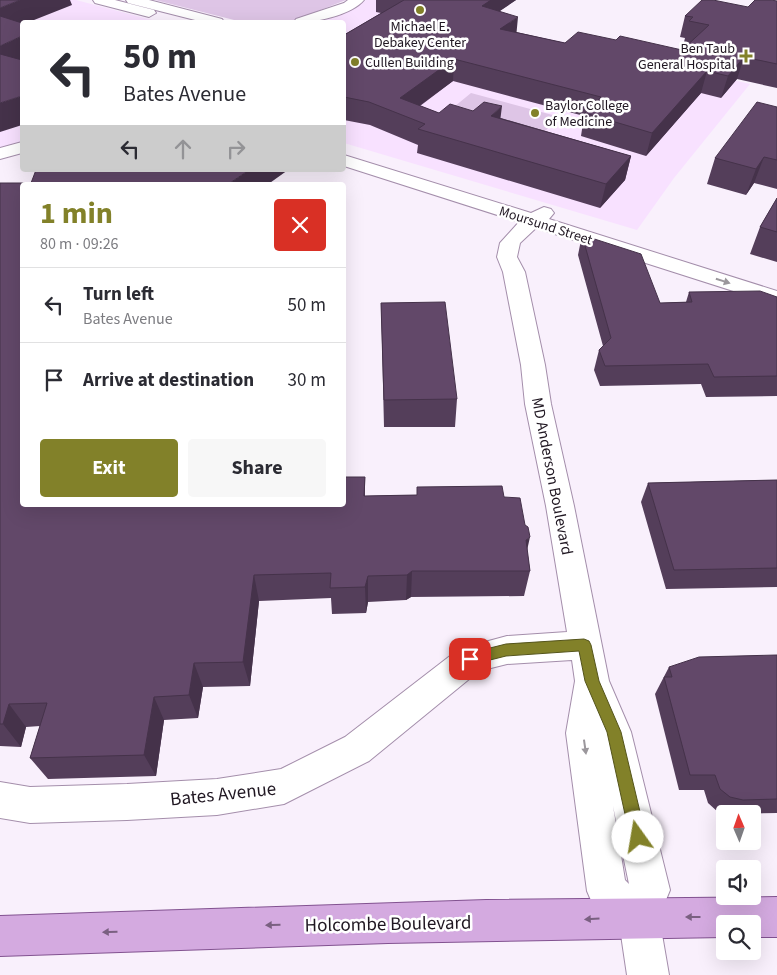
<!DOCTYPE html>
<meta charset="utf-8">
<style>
:root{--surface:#fff;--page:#f7f7f7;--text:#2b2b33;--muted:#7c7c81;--line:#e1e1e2;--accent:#828129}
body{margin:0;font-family:"Source Sans 3",sans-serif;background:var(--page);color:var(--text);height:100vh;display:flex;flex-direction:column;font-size:19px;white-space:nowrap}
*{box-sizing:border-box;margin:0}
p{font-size:16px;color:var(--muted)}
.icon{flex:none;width:28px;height:28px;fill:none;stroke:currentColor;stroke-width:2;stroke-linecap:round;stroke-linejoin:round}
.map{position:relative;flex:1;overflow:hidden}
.side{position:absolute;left:20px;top:182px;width:326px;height:325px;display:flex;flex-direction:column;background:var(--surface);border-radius:5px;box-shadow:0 5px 20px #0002}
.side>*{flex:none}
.hud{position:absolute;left:20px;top:20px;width:326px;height:152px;border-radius:5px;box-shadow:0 5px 20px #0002;background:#fff;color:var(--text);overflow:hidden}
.needle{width:32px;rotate:358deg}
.tools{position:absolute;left:716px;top:805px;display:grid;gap:10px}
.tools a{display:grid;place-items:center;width:45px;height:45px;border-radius:5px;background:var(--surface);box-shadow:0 5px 20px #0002;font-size:25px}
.pin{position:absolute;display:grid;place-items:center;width:42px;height:42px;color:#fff;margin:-21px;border-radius:10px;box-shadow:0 2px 8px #0006}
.me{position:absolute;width:55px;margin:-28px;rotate:347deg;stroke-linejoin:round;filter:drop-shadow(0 0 4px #0008)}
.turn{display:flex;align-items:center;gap:18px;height:105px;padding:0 20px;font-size:22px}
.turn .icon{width:65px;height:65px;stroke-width:2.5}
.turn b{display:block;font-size:35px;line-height:42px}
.lanes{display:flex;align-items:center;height:48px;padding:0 20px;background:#0003;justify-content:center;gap:25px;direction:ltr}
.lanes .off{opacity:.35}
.round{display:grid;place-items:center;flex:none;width:52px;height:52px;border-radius:5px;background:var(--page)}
.summary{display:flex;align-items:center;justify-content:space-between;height:85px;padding:0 20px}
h1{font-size:30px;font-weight:700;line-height:38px;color:var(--accent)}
.primary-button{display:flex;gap:10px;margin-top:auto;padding:10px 20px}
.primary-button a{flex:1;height:58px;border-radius:5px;background:var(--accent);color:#fff;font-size:20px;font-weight:700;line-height:58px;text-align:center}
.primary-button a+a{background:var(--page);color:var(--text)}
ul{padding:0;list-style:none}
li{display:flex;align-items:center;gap:15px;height:75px;padding:0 20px;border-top:1px solid var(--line)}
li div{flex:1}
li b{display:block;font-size:19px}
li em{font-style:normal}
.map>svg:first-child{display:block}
.built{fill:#f8e1ff}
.green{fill:#dec5e6}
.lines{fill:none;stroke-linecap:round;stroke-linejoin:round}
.minor-casing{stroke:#a48eab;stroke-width:2}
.major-casing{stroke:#825290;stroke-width:2}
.minor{fill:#fff;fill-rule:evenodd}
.major{fill:#d4aae0;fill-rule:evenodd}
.wall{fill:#543e5a}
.shaded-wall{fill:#45324a}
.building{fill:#624869;stroke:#45324a}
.oneway{fill:#9b979c}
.oneway2{fill:#7a6081}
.route{fill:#828129;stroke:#54541b}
.poi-dot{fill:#828129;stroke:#fff;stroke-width:2}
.labels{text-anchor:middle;stroke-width:5;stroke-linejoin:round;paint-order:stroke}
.far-poi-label{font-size:14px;fill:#201722;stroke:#fff;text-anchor:start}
.far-street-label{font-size:14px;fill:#201722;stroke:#fff}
.street-label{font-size:16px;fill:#201722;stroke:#fff}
.near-street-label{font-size:19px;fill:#201722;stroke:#fff}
</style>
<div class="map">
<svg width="777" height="975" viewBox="0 0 777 975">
<rect width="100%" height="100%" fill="#f9f0fc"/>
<path class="built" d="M0,0H76L160,22H22V143L0,149Z
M366,0H502L478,17L509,31L639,57L750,84L674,178L637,230L344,143V22H312L356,7Z"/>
<path class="green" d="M155,0H346L290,22H242Z
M471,93L560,117L541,135L449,111Z"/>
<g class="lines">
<defs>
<path id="minor" d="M93,0H115L154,10L156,13L149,17L95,3Z
M126,0H149L222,19L224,22H203L128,3Z
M348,0H364C352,15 312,24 294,22L296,19L344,3Z
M22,142V153L0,159V148Z
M344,155L531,213L544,207L551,209L554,213L549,219L777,291V305L536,228L520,243L517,257L525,272L545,365L551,404L574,506L609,681L631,732L670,890L659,917L669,975H627L620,928L593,905L587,891L566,733L575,681L572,660L507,664L479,671L369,761L284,804L217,815L127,820L30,823L0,818V782L30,787L127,784L217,779L281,769L345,737L459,649L507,636L567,632L546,506L525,404L521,365L503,272L497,257L500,243L519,222L344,166ZM613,806L629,884L625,880Z"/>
<path id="major" d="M777,897V937H752V924H725V937L388,943L0,956V916L486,900Z"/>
</defs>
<use href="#minor" class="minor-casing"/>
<use href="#major" class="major-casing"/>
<use href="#minor" class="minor"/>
<use href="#major" class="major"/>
</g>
<path class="wall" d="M376,0H516L500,11L516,32L565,43L616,40L682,50L690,43L684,42L685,38L680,37L685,16L748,7L777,1V88L737,79L721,98L701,93L646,156L581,136L584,116L453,81L420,106L439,113L501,118L631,156L625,180L600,208L417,153L418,145L370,125L344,120V35L381,13L376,12Z
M777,107V189L754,183L746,195L707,184L715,158Z
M288,170L22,185V505H344L365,477V496L417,495V487L504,497L527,549L530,571L524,596L411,597L406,600L368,602L366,613L332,614L331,598L259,601L250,686L203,687L198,718L164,720L156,776L48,779L30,758L40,726L26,727L21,747L0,746V183H31Z
M777,198V262L750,254L760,227Z
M582,235L660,303L686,302L689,292L777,297V396L706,397L701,384L600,386L594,370L599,350L603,346L578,255Z
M381,303L457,399L455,427H384Z
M777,480V587L666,589L641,502L648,483Z
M777,655V813L728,814L718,812L708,803L704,790H679L655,694L669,667Z"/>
<path class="shaded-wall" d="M20,0H70L72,5L29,22H22V25L0,35V8Z
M490,0H516L492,16L482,6Z
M518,17L516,38L500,29Z
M22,36V64L0,75V46Z
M744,57L737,79L721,98L728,76Z
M454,59L453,81L405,116L400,98Z
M707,71L701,93L646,156L652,133Z
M22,96V125L0,132V103Z
M502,106L499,130L491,116Z
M631,156L625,180L600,208L606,184Z
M764,157L754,183L746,195L756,169Z
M249,170H288L267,185H227Z
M345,303L346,331L344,404V329Z
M530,537L524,564L526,540Z
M412,571L411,597L406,600L407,575Z
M254,575L259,601L250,686L243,662Z
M368,576V602L366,613L365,587Z
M194,663L203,687L198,718L189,695Z
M154,697L164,720L156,776L144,755Z
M9,704L26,727L21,747L3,724Z"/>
<path class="building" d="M0,0H20L0,8Z
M404,0H491L482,6L518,17L500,29L565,43L578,32L616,40L620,36L682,50L709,25L689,21L693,17L685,16L702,0H713L748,7L755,0H771L777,1V64L744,57L728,76L707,71L652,133L585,113L601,97L454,59L400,98L439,113L450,104L473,111L484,102L502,106L491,116L631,156L606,184L418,129L425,124L369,102L344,97V35Z
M0,16L22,23V36L0,46Z
M0,54L22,60V96L0,103Z
M757,102L777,107V160L764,157L756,169L715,158Z
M36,170H249L227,185H22V505H344V477H365L364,496L417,495V487L502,486L504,497L520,498L525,525L528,527L530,537L526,540L530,571H412L407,575L368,576L365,587L330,588L331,573L254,575L243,662L194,663L189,695L154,697L144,755L30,758L47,703L9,704L3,724H0V183H31Z
M777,198V232L760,227Z
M582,235L641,254L660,303L692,302L689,292L760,291L777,297V376L714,377L708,364L605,366L599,350L611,338Z
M445,302L457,399L384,400L381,303Z
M344,303H345L344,329Z
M777,480V568L674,570L648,483Z
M777,655V799L743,800L730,797L720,789L715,775H690L664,677H672L669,667L699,657Z"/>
<defs><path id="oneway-solid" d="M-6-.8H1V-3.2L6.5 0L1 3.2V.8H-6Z" transform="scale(1.25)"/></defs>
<g class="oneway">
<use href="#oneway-solid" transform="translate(723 281) rotate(18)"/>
<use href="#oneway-solid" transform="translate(585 747) rotate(82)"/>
</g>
<g class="oneway2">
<use href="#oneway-solid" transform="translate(693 917) rotate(-180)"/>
<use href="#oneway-solid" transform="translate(592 919) rotate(177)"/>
<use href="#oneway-solid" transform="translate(273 925) rotate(178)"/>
<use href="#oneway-solid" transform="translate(110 932) rotate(178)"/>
</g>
<path class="route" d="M584,639L589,641L591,645L599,681L621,732L646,837L644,843L638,845L633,843L630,837L607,732L585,681L579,651L506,656L470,665L465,664L464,659L465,655L470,653L506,644Z"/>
<g class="poi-dot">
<circle cx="420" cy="10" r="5"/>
<path d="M743.5 48.5h5v5h5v5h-5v5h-5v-5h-5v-5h5z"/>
<circle cx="355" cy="62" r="5"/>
<circle cx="535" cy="113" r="5"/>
</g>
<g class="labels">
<g class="far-poi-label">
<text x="420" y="31" text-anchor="middle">Michael E.<tspan x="420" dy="16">Debakey Center</tspan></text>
<text x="735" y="53" text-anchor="end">Ben Taub<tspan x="735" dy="16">General Hospital</tspan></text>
<text x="365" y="67">Cullen Building</text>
<text x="545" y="110">Baylor College<tspan x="545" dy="16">of Medicine</tspan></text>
</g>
<g class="far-street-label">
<text transform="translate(546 225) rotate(18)" y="5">Moursund Street</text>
</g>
<g class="street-label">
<text transform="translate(553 476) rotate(79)" y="6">MD Anderson Boulevard</text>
</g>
<g class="near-street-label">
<text transform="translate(223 793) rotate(-6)" y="7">Bates Avenue</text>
<text transform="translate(388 923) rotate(-1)" y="7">Holcombe Boulevard</text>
</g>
</g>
</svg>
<div class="tools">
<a><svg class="needle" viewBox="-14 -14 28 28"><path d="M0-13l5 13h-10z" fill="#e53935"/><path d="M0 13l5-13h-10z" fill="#7c7c81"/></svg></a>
<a><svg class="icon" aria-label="sound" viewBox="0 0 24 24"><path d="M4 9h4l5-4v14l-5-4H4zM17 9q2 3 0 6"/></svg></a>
<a><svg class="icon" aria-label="search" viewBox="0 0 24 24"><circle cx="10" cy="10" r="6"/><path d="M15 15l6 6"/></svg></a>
</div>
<div class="pin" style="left:470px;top:659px;background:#d93025"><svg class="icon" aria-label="arrive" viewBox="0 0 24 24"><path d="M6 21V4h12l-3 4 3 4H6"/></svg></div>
<svg class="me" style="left:638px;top:837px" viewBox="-20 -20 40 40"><circle r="19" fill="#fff"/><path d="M0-13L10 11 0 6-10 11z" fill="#828129"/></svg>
<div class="hud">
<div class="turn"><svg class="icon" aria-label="left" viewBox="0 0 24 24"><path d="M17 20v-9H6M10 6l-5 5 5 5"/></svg><div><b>50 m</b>Bates Avenue</div></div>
<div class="lanes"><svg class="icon" aria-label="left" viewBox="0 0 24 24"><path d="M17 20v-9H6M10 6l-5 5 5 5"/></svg><svg class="icon off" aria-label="ahead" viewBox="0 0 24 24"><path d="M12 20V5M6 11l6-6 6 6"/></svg><svg class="icon off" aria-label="right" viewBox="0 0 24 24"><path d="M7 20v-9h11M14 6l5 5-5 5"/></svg></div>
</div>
<section class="side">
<div class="summary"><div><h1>1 min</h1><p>80 m · 09:26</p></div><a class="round" style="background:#d93025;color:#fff"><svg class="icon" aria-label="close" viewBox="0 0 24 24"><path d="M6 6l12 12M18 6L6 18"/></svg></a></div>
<ul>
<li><svg class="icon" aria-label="left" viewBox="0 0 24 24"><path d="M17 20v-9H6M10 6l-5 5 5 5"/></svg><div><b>Turn left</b><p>Bates Avenue</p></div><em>50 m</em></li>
<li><svg class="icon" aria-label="arrive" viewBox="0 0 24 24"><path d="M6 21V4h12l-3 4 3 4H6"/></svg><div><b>Arrive at destination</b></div><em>30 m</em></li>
</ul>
<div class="primary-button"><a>Exit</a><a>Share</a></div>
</section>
</div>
